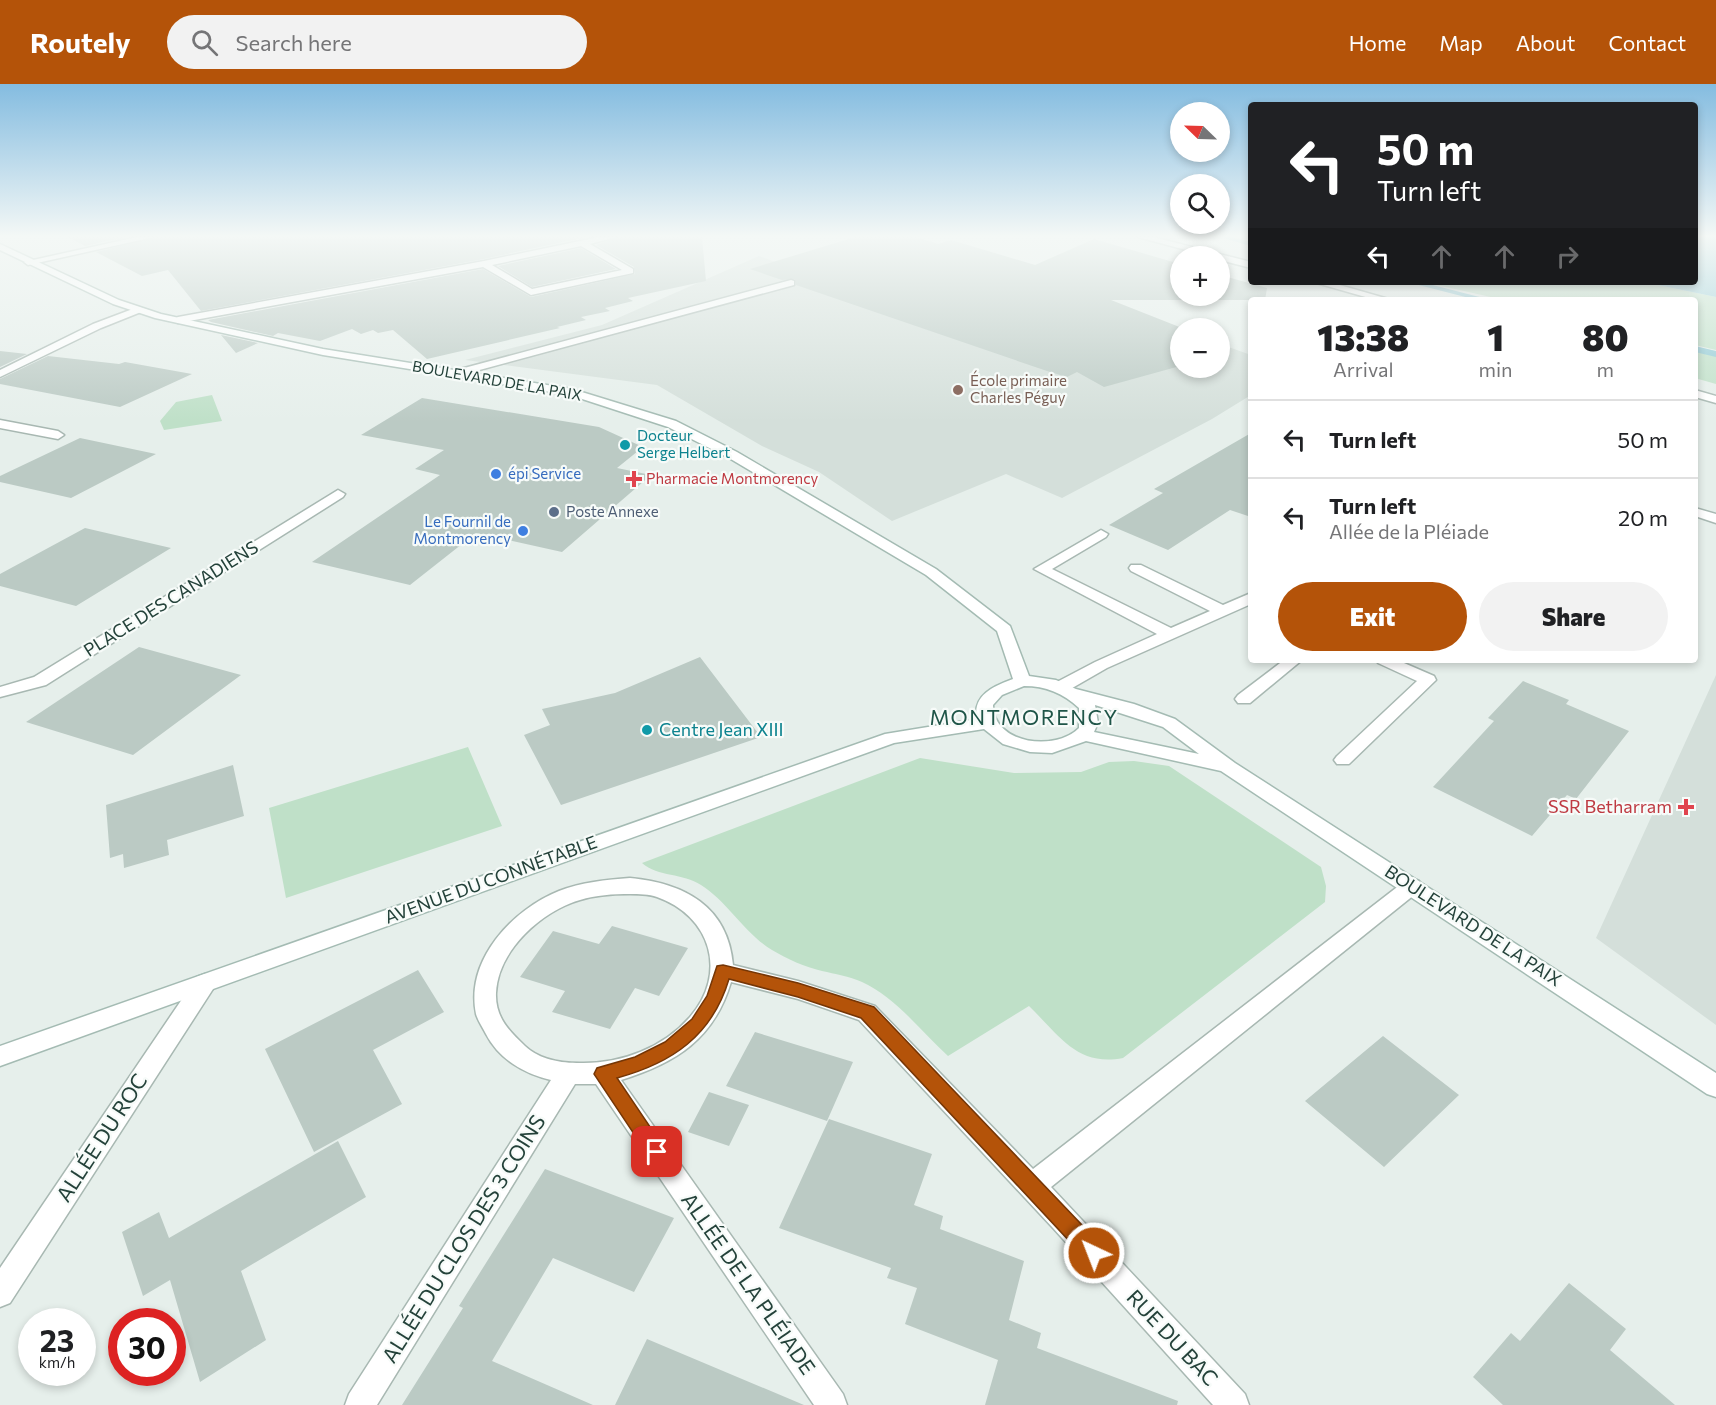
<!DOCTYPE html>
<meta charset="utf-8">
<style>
:root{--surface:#fff;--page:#f2f2f2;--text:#202124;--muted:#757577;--line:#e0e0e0;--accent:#b45309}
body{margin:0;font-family:Commissioner,sans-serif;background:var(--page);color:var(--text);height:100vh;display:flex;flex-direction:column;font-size:22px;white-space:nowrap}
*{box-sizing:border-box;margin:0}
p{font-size:20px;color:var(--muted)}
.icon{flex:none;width:33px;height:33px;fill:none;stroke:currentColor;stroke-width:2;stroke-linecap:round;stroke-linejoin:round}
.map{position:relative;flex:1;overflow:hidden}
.side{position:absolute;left:1248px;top:213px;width:450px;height:366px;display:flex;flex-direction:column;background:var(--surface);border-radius:6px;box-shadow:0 3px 9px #0003}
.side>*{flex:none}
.hud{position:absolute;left:1248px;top:18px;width:450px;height:183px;border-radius:6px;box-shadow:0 3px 9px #0003;background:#202124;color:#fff;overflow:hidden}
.needle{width:39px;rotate:293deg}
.buttons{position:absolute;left:1170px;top:18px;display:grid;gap:12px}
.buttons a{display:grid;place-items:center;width:60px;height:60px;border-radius:50%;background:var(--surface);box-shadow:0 3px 9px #0003;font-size:30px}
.speed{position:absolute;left:18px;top:1224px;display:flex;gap:12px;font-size:30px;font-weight:700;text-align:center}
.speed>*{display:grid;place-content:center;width:78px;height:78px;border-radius:50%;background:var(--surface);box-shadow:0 3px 9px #0003;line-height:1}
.speed small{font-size:15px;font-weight:400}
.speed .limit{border:9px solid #d22;background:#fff;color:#111}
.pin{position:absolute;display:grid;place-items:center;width:51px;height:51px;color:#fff;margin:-26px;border-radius:12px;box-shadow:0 3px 9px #0006}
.me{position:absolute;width:66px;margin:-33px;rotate:317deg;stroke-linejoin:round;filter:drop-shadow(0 0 4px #0008)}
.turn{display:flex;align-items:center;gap:21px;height:126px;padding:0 30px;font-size:27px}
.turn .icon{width:78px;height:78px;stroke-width:2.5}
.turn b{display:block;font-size:42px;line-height:51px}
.lanes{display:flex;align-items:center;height:57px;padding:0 30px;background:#0003;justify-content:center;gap:30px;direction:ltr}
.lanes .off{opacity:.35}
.eta{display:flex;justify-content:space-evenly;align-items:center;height:102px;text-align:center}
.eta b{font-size:36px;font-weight:800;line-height:42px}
.button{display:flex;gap:12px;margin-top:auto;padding:12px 30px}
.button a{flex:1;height:69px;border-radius:36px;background:var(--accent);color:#fff;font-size:24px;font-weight:800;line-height:69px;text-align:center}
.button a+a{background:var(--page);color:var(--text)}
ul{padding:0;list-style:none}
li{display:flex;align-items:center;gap:18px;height:78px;padding:0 30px;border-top:2px solid var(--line)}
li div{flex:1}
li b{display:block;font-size:22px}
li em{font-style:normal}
header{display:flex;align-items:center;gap:36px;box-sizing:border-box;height:84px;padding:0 30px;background:var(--accent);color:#fff}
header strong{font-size:28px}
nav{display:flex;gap:33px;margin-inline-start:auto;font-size:21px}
.search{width:420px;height:54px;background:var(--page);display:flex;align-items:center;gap:15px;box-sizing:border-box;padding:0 21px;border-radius:33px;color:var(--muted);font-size:22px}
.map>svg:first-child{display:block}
.built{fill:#d4dfda}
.green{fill:#bfe0c8}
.water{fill:#8ec9d4}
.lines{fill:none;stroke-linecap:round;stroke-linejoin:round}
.stream{fill:#8ec9d4;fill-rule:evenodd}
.building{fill:#bbcac4}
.lane-casing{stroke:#a8b8b2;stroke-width:3}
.street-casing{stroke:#a8b8b2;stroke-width:3}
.secondary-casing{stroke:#a4bbb3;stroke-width:3}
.lane{fill:#fff;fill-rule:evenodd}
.street{fill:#fff;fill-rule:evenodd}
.secondary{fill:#fff;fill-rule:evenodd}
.route{fill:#b45309;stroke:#753606;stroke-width:1.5}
.education-dot{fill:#8d6e63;stroke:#f7fbf9;stroke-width:2}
.culture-dot{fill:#0f9aa8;stroke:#f7fbf9;stroke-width:2}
.shop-dot{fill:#3f7fe0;stroke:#f7fbf9;stroke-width:2}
.health-dot{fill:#e0444e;stroke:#f7fbf9;stroke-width:2}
.service-dot{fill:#5c6f8a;stroke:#f7fbf9;stroke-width:2}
.labels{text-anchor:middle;stroke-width:4.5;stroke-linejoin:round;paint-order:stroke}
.far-street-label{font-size:15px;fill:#24423a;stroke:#f7fbf9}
.far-education-label{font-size:15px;fill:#785e54;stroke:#f7fbf9;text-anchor:start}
.far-culture-label{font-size:15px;fill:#0d838f;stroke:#f7fbf9;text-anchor:start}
.far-shop-label{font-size:15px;fill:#366cbe;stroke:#f7fbf9;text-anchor:start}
.far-health-label{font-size:15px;fill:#be3a42;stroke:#f7fbf9;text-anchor:start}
.far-service-label{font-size:15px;fill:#4e5e75;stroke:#f7fbf9;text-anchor:start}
.street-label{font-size:18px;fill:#24423a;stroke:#f7fbf9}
.culture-label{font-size:18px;fill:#0d838f;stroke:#f7fbf9;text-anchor:start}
.health-label{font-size:18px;fill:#be3a42;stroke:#f7fbf9;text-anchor:end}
.quarter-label{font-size:21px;letter-spacing:1.5px;fill:#1f5548;stroke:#f7fbf9}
.near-street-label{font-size:21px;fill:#24423a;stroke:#f7fbf9}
</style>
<header>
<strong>Routely</strong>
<div class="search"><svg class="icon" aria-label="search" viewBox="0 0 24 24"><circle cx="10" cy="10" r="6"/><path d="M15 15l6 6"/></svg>Search here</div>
<nav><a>Home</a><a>Map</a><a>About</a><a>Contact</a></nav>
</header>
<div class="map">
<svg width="1716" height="1321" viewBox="0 0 1716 1321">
<rect width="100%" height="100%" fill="#e6efeb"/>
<path class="built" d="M759,172L824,196L1180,247V284H1220V260L1251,271V311L1212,335L1062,414L1006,390L892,437L819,388L762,362L657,301L465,276L602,241Z
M1716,591V941L1596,854Z"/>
<path class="green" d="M1424,198H1643L1716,213V266L1695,261V216H1504Z
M1695,265L1716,270V300L1695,294Z
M212,311L222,337L164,346L160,337L176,318Z
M468,663L502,742L286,814L269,724Z
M920,674L1014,689L1081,688L1109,678L1134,677L1169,682L1321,783L1326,802L1325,818L1123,974C1077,983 1059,951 1029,922L948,972C921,947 895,913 862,898C849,892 835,890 822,887C805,883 787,875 772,866C744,849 728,818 701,801C683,789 658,793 642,779Z"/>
<path class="water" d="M1695,153H1716V213L1643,198H1695Z"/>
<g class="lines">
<path class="stream" d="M1220,153H1232L1251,158V162Z
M1407,198H1421L1491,216H1477Z
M1695,262L1716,267V273L1695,268Z"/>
</g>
<path class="building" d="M68,153H126L85,162Z
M156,153H587L484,175L201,227L168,186L142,192L96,168Z
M618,153H702L706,197L628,214L633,217L605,224L610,227L581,233L586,236L557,243L560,244L427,275L393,246L378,249L373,246L361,250L352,245L320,257L278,249L273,252L211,238L208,236L483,185L531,213L635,190L634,183L596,161Z
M855,153H916L938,160L951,156L1035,181L1094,155L1180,180V212H1220V191L1267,204L1265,216H1111L1182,244L1180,282L1104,303L1077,288L1067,293L1047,287L796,201L795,195L782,196L750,185Z
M581,164L616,185L532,203L498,182Z
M221,251L258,259L236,269Z
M0,267L27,270L0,283Z
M48,272L119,280L125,278L192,290L120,323L0,300V295Z
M422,314L599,343L643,363L617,384L651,391L562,468L476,449L410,501L312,478L440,391L415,385L444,366L361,351Z
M1251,349V433L1230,426L1168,466L1109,441L1163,409L1154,405Z
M80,354L156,370L71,414L0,398V392Z
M85,444L171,464L76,522L0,502V490Z
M139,563L241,591L133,671L26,638Z
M700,573L761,653L561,721L524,651L550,641L542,625L615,609Z
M1523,597L1569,616L1566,620L1629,647L1576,715L1567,711L1532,752L1433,703L1494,637L1488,634Z
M233,681L244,732L167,756L169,771L124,784L123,770L110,774L106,721Z
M612,842L688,864L659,912L635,904L610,945L552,928L565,907L520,893L553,847L599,860Z
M418,886L444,928L373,966L402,1020L314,1068L265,965Z
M755,948L853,978L827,1037L726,1002Z
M1383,952L1459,1011L1384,1083L1305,1017Z
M709,1008L749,1021L729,1062L688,1048Z
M829,1035L932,1070L914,1121L943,1132L940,1145L1024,1177L1009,1236L1041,1249L1037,1264L1178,1317L1177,1321H985L998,1276L905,1240L917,1204L887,1194L891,1184L779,1144Z
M338,1057L366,1113L241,1187L266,1256L200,1298L170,1196L143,1212L122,1148L159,1128L169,1154Z
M545,1085L674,1134L634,1208L553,1174L492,1277L593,1321H402L463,1224L459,1222Z
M1569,1199L1626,1245L1610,1266L1675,1321H1503L1473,1293L1511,1249L1520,1257Z
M647,1255L804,1321H615Z"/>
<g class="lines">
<defs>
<path id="lane" d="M791,196L794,197V201L461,291L457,292L452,289L453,287Z
M0,336L58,347L64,351L58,355L0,344Z
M338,406L345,410L343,413L46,601L0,613V603L34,593Z
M1695,424L1716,430V439L1695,432Z
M1101,446L1108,450L1106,453L1052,485L1171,544L1210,527L1131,487L1129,484L1131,481H1141L1223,521L1251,509V520L1107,584L1067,607H1055L1053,603L1055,599L1095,578L1157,550L1034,485Z
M1284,576H1302L1250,619H1238L1235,615L1238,611Z
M1376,576H1397L1434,592L1436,596L1349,680H1337L1334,676L1337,672L1417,597L1378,579Z"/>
<path id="street" d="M137,153H154L28,181L24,178Z
M599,153H616L590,160L633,185V189L531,211L483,183L178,239L173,236L178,233L484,177ZM581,162L622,186L532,205L492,181Z
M1138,153H1153L1251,178V184L1220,176V172H1208Z
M1313,198H1329L1392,216H1376Z
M138,223L141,224V228L101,244L0,293V286L93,240Z
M1695,306L1716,312V319L1695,313Z
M630,794C684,799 728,822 733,881L798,897L875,922L1033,1085L1405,797L1412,794L1419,797L1422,802L1419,807L1051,1103L1245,1310L1249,1321H1213L1053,1144L859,936L798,915L731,898C714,955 676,979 621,996L843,1310L847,1321H814L596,1000H575L377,1321H345L349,1310L551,996C524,990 499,975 486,950C483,944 478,937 476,930C465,876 512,826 559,807C581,798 606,796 630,794ZM630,810C639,810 649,810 657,813C711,832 728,889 690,933C663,964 621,980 580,979C561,979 540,976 525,962C509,947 495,933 496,909C498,866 542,827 580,816C596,811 613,810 630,810Z
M205,890L213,893L216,899L213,905L10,1219L0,1223V1184L197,893Z"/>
<path id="secondary" d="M0,160L119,216L161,230L323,265L572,305L676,337L737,368L936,485L1010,542L1029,592L1056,596L1076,605L1134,620L1175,635L1235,679L1716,989V1013L1707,1010L1221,687L1086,657L1052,669L1030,668L1003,660L984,645L894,659L0,982V962L885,650L977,635C972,611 994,602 1013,595L997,547L926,491L729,374L668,343L570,311L323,271L155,234L113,220L0,166ZM1024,602C1046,602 1063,609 1079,624V644C1055,668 993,660 993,621L1002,611ZM1095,621L1163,643L1199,670L1094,648L1098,639Z"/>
</defs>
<use href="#lane" class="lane-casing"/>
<use href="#street" class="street-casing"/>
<use href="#secondary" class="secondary-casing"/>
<use href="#lane" class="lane"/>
<use href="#street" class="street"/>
<use href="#secondary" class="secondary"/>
</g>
<linearGradient id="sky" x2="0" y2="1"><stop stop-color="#84bce0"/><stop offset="0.45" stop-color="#f4f8f6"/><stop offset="1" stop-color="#f4f8f6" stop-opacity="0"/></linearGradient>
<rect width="1716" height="338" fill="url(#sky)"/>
<path class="route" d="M723,881L798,899L874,923L1102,1162L1105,1169L1102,1176L1094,1179L1087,1176L861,934L798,913L729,895C712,952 672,979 617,994L667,1068L664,1074L657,1077L650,1074L594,990L597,984L635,973L665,958L692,935L707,912L717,882Z"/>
<circle class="education-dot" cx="958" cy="306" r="6"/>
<g class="culture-dot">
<circle cx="625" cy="361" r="6"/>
<circle cx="647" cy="646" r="6"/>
</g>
<g class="shop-dot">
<circle cx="496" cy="390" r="6"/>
<circle cx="523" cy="447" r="6"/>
</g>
<g class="health-dot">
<path d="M631 386h6v6h6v6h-6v6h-6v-6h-6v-6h6z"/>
<path d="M1683 714h6v6h6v6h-6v6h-6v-6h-6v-6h6z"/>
</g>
<circle class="service-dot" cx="554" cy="428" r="6"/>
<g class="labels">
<g class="far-street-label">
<text transform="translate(497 297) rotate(10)" y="5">BOULEVARD DE LA PAIX</text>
</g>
<g class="far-education-label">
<text x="970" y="302">École primaire<tspan x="970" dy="17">Charles Péguy</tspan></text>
</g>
<g class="far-culture-label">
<text x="637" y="357">Docteur<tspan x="637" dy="17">Serge Helbert</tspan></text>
</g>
<g class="far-shop-label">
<text x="508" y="395">épi Service</text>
<text x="511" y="443" text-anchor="end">Le Fournil de<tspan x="511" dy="17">Montmorency</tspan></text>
</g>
<g class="far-health-label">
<text x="646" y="400">Pharmacie Montmorency</text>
</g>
<g class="far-service-label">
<text x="566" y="433">Poste Annexe</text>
</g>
<g class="street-label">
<text transform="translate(171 515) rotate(-32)" y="6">PLACE DES CANADIENS</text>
<text transform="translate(491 796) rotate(-20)" y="6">AVENUE DU CONNÉTABLE</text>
<text transform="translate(1473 842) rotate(33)" y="6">BOULEVARD DE LA PAIX</text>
</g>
<g class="culture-label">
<text x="659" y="652">Centre Jean XIII</text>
</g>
<g class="health-label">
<text x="1672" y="729">SSR Betharram</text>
</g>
<g class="quarter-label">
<text x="1024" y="641">MONTMORENCY</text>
</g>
<g class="near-street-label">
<text transform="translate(102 1054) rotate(-57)" y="7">ALLÉE DU ROC</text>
<text transform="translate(464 1155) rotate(-58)" y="7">ALLÉE DU CLOS DES 3 COINS</text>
<text transform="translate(748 1200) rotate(55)" y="7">ALLÉE DE LA PLÉIADE</text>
<text transform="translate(1172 1254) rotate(47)" y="7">RUE DU BAC</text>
</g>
</g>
</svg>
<div class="buttons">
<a><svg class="needle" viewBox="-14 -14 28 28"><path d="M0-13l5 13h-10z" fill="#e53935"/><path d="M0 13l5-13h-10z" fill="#757577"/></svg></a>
<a><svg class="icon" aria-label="search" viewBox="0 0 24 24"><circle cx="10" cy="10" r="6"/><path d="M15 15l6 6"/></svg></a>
<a>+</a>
<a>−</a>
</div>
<div class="speed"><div>23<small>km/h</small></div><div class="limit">30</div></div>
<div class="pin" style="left:657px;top:1068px;background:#d93025"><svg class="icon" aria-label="arrive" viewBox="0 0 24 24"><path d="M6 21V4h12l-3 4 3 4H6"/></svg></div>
<svg class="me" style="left:1094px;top:1169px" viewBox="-20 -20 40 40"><circle r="17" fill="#b45309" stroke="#fff" stroke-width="3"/><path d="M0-11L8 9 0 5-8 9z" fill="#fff"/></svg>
<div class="hud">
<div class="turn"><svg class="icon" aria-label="left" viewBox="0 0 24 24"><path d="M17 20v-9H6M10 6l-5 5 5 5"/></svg><div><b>50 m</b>Turn left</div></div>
<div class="lanes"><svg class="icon" aria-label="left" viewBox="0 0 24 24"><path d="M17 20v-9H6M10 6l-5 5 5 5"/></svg><svg class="icon off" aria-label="ahead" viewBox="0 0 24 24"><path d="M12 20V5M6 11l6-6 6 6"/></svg><svg class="icon off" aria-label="ahead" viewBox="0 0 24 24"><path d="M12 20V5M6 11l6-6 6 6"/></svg><svg class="icon off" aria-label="right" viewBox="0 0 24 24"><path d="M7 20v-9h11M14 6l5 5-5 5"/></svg></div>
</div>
<section class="side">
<div class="eta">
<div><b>13:38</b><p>Arrival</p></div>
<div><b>1</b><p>min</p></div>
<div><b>80</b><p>m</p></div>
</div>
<ul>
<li><svg class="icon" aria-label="left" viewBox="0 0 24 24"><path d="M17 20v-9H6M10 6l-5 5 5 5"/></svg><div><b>Turn left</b></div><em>50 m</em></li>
<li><svg class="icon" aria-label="left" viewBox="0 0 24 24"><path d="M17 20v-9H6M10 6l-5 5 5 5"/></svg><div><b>Turn left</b><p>Allée de la Pléiade</p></div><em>20 m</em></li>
</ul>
<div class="button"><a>Exit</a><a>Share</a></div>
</section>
</div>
